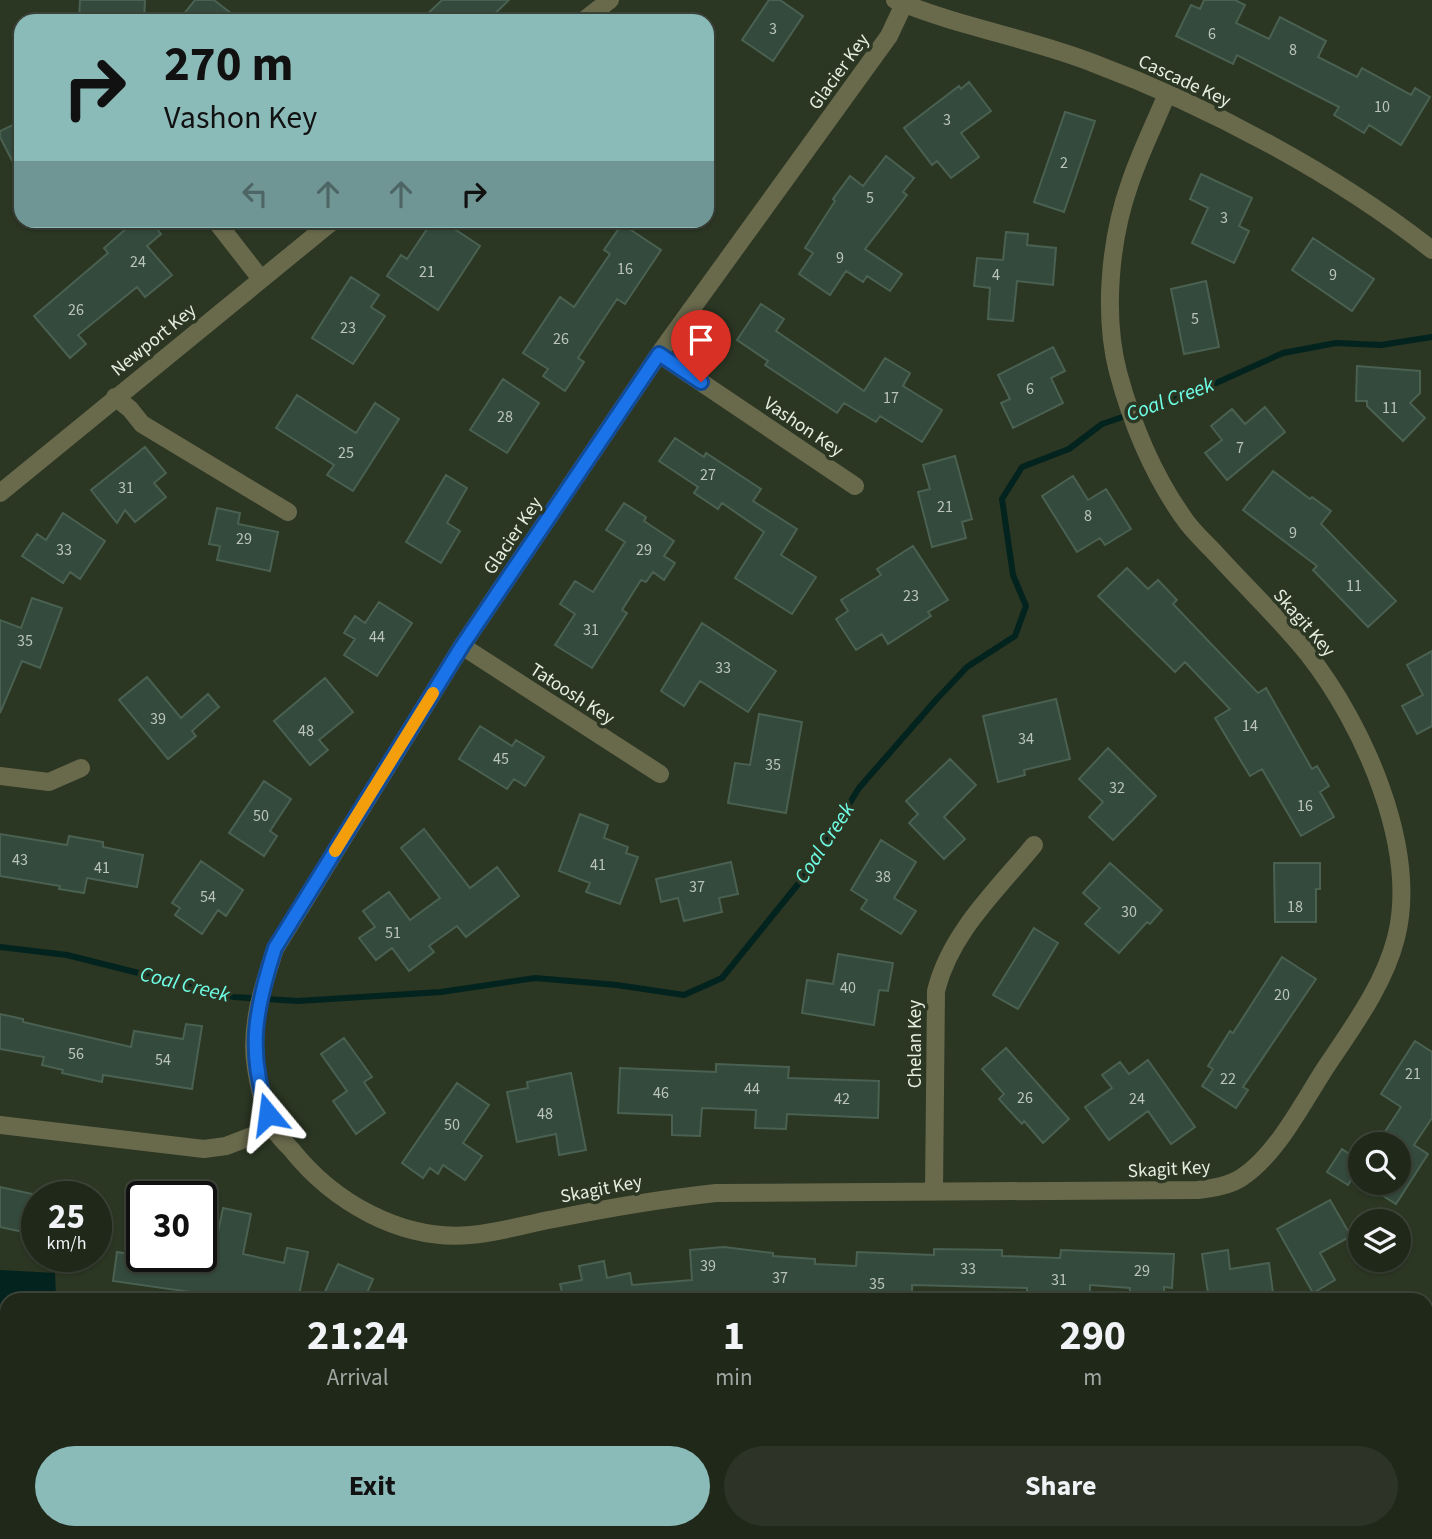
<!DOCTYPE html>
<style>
:root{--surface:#20281a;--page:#2d3427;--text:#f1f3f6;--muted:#a2a6a2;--line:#3d4439;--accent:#8bbbb9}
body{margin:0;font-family:"Source Sans 3",sans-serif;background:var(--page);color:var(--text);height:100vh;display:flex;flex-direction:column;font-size:26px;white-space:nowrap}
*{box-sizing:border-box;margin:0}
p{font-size:23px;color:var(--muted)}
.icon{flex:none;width:38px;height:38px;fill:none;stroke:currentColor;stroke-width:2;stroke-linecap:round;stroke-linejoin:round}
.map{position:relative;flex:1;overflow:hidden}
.drawer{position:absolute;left:0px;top:1293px;width:1433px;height:247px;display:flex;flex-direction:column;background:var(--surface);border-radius:21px 21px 0 0;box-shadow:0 2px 5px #0004,0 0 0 2px var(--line)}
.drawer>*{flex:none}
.guide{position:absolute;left:14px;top:14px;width:700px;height:214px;border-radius:21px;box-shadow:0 2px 5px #0004,0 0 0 2px var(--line);background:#8bbbb9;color:#111;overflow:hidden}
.controls{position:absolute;left:1348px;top:1132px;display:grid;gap:14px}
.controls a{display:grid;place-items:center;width:63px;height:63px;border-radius:50%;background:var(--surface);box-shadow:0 2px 5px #0004,0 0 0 2px var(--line);font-size:35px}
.speed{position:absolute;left:21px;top:1181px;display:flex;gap:14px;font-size:35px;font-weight:700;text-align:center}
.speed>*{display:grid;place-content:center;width:91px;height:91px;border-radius:50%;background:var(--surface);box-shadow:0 2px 5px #0004,0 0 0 2px var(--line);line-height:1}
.speed small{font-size:18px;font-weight:400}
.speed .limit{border:4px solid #111;border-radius:10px;background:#fff;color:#111}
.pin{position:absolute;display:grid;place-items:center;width:60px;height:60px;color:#fff;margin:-72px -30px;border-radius:50% 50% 50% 0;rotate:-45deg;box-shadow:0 0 7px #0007}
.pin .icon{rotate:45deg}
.me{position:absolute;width:77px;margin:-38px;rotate:344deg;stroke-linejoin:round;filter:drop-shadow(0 0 5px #0008)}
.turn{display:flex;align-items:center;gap:24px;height:147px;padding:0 35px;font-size:32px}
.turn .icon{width:91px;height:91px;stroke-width:2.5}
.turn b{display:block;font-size:49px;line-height:60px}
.lanes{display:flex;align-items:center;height:66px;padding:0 35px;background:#0003;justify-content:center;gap:35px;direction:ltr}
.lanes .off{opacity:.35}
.eta{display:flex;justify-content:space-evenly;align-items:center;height:119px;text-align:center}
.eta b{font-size:42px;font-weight:700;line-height:49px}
.action{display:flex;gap:14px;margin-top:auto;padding:14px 35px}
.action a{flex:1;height:80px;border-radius:42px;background:var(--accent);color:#111;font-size:28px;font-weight:700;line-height:80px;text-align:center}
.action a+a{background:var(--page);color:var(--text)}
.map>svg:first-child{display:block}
.water{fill:#02231e}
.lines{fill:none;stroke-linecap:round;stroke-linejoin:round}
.stream{stroke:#02231e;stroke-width:6}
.building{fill:#344a3c;stroke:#4a6152;stroke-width:2}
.minor{stroke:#69694c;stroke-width:18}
.route-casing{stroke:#114b97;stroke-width:18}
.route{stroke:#1a73e8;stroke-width:12}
.slow{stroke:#f59e0b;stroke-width:12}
.labels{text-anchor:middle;stroke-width:7;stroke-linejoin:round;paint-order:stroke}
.number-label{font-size:16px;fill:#bac4b8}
.street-label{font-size:19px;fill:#e6ede1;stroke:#2b3623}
.water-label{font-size:21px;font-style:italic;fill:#70ffe7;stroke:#2b3623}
</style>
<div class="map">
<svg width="1432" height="1539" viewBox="0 0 1432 1539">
<rect width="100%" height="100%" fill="#2b3623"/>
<path class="water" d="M0,1270L55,1273L56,1297L58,1300H7V1433L0,1432Z
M140,1533H260V1539H140Z"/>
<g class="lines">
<path class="stream" d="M0,947L67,955L234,997L298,1001L441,992L535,978L617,985L684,995L722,978L803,878L859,788L935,701L967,667L1015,636L1026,606L1013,575L1002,499L1022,467L1069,449L1102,424L1196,392L1283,353L1336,343L1381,345L1432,337"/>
</g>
<path class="building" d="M80,0H145L144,21H79Z
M195,0H214L241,21H178Z
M442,0H509L487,21H420Z
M769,0H780L803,16L773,61L742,40Z
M1204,0H1235L1245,5L1236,23L1269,39L1280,17L1326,41L1318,57L1357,77L1362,68L1411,95L1415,88L1430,97L1401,145L1369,125L1364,133L1334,115L1339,107L1237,55L1233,64L1176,36L1191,5L1200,9Z
M969,82L991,111L961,133L979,157L951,178L937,161L932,165L904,128L959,86L961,89Z
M1065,112L1095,121L1064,212L1034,202Z
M21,121V178L0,137V131Z
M886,156L914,178L903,192L907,195L865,249L902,274L890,291L867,276L863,282L846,271L830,295L799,274L813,253L805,248L835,201L833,199L850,176L863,186Z
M1201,174L1252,198L1239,226L1249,231L1234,263L1192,243L1208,208L1190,199Z
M136,220H150L161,234L147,246L172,275L145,297L137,287L78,335L86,344L70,358L34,316L108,253L104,248Z
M433,220H441L480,246L438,310L387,276L401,255L407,259Z
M622,224L661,250L625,304L617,299L578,358L584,362L565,391L543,376L548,369L523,353L560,297L574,307L610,254L604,250Z
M1006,232L1028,234L1027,245L1056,248L1053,285L1017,281L1013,321L988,319L990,288L974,286L977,258L1003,260Z
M1313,238L1374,279L1352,311L1292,270Z
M351,277L379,295L371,307L385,316L353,364L312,338Z
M1206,281L1219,347L1184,354L1171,289Z
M761,304L784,319L776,331L864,391L885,358L910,373L903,386L942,410L922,442L880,416L876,422L844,403L837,413L765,365L768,361L737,340Z
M1053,347L1065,371L1051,378L1063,403L1013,428L1001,403L1010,399L998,375Z
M1357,366L1420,371V393L1410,403L1425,418L1403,441L1367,406V401H1356Z
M503,379L539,403L507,453L470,430Z
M297,395L356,433L375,403L399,419L353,491L327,475L334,465L276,428Z
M1265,407L1285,432L1227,480L1205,453L1222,440L1211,426L1232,409L1245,424Z
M675,438L704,457L706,453L761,489L753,501L797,529L781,555L816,577L792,614L735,578L764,532L722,503L718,509L694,493L698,487L659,461Z
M145,447L166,473L154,483L166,497L135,522L125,510L117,523L91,490Z
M955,456L972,519L962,522L966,538L932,547L918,492L930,489L923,465Z
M1273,471L1310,499L1312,497L1331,511L1321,524L1396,601L1368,627L1313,570L1317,566L1243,510Z
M446,475L467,488L447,523L460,531L441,563L406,542Z
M1073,476L1088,500L1106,489L1131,529L1105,545L1100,538L1077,552L1042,496Z
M624,503L646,517L644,521L674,541L664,556L675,563L664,580L653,572L646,582L641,580L622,610L627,613L592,668L555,645L575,614L560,604L575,581L593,592L625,542L606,530Z
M217,508L240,513L238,524L278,532L270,571L217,560L220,546L209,544Z
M63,513L105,541L80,579L70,572L63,583L22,556L37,534L46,540Z
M913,546L948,600L928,612L931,616L888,644L882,634L856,650L836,619L848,611L841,600L881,575L877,569Z
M1127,568L1148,589L1158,580L1177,600L1173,604L1258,693L1266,688L1312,769L1317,766L1329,786L1320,792L1334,817L1301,836L1262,769L1250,776L1215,718L1230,709L1185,662L1175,672L1098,596Z
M32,598L62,608L40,668L22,661L0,713V620L21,628Z
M379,602L412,623L377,676L344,655L355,639L344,633L355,616L365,623Z
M702,623L776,671L748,712L700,681L684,706L661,691Z
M1432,651V726L1417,734L1402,706L1423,695L1407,665Z
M147,677L181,718L208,694L219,707L192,731L196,736L168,759L119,700Z
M325,678L353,712L319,740L328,750L310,765L274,721Z
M1056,699L1070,759L1024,770L1025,775L998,782L983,716Z
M759,714L802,722L786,813L728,803L735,763L750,765Z
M480,726L512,746L516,740L544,757L525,786L514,779L507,789L459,759Z
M1108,748L1156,796L1113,840L1089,817L1103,802L1079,779Z
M950,759L976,785L944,817L965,839L944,859L909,823L918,814L906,801Z
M264,781L291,799L270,831L277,836L264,856L229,833Z
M580,814L608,825L604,838L628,847L626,853L638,857L620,904L586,892L590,883L559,871Z
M424,829L470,888L497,867L519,896L466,937L457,926L429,946L434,952L409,971L392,948L376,960L359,938L375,927L363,911L389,892L410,920L440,898L401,848Z
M0,834L67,845L69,836L103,842V847L143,855L137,887L87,878L84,893L59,889L60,886L0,876Z
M881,840L916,862L894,898L916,911L901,934L861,909L867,900L851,890Z
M201,861L243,890L226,916L218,910L202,934L175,915L180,908L172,903Z
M731,862L738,894L719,898L722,912L684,921L678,898L661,902L656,879Z
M1110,863L1162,910L1150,924L1147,922L1119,953L1085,924L1100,908L1083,893Z
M1274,863H1320V889H1316V922H1275Z
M1034,928L1058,943L1018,1009L993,995Z
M838,954L893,963L888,991L879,990L874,1025L802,1013L807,980L833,984Z
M1282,957L1316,979L1243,1087L1248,1090L1236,1108L1202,1086L1213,1069L1208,1066L1230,1031L1233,1033Z
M0,1014L23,1019V1022L131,1047L134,1031L183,1039L186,1024L202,1026L192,1089L103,1075L102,1082L62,1073L63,1070L42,1065L44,1057L0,1049Z
M344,1038L372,1077L364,1082L385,1113L356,1134L333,1101L347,1091L321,1054Z
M1415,1041L1432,1052V1118L1414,1145L1428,1154L1396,1204L1363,1183H1398V1144H1377L1401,1107L1381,1094Z
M1006,1048L1069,1119L1043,1143L1024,1121L1022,1124L999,1099L1004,1094L982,1069Z
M1148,1060L1195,1127L1171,1144L1148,1111L1109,1140L1085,1107L1112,1088L1102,1075L1120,1062L1129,1074Z
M716,1064L789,1067L788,1078L879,1081L878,1118L787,1114L786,1129L755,1128L756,1110L702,1108L700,1136L672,1135V1115L618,1113L620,1068L716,1072Z
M571,1073L586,1150L559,1155L556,1134L517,1142L507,1092L528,1088L527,1082Z
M457,1083L489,1105L463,1143L482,1156L465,1180L443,1165L438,1174L430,1168L423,1178L402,1163Z
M1342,1149L1360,1161V1181L1353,1177L1348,1185L1327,1172Z
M0,1187L37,1195V1235L0,1227Z
M1330,1200L1351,1236L1320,1253L1335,1280L1313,1293L1277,1229Z
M223,1208L251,1214L243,1254L284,1263L287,1248L308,1252L298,1300H204L205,1294L113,1281L117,1252L142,1256H213Z
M724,1247L773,1253V1256L815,1259V1264L856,1266L857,1252L934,1255V1249L1002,1250V1256L1060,1258L1061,1250L1174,1254L1172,1288L1164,1287V1300H1129L1130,1288L1090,1285V1300H1027V1288L912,1285V1300H842L768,1294V1300H564L560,1284L582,1280L579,1266L604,1261L607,1278L630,1273L632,1285L692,1280L690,1250Z
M1228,1250L1230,1269L1269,1263L1274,1300H1209L1202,1254Z
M338,1264L373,1279L364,1300H321Z"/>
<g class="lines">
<path class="minor" d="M895,0C959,27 1029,38 1093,63C1208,106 1336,174 1432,250
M904,4L889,36L659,354L462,646L275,949C263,986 249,1028 256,1068C259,1087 264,1112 274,1129C278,1136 285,1143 291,1149C333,1202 401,1241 470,1235C498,1233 526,1224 554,1219C608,1208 661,1199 716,1193L1198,1190C1213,1188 1228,1186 1241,1178C1277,1155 1303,1102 1326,1067C1352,1028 1384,985 1396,938C1419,848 1363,724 1308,654C1280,619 1247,588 1217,555C1206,543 1192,531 1183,517C1152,473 1132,424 1118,372C1103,314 1110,239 1130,183C1140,153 1155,123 1167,94
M583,21L610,0
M215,220L261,279
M659,354L855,486
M115,397L130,409L142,424L288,512
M0,493L334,220
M462,646L660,774
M0,776L49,782L81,768
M0,1125L204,1149L226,1146L273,1128
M934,1192L936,991C950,933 997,890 1034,845"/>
</g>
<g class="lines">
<defs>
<path id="route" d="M268,1114C247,1051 255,1010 275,948L462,646L659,354L701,382"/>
</defs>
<use href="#route" class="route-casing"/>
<use href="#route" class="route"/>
<path class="slow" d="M335,851L433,693"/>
</g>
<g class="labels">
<g class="number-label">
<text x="773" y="34">3</text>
<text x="1212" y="39">6</text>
<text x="1293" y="55">8</text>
<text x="1382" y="112">10</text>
<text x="947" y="125">3</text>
<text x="1064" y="168">2</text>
<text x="870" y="203">5</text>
<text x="1224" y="223">3</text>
<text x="840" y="263">9</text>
<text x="138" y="267">24</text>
<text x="625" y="274">16</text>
<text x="427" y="277">21</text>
<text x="996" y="280">4</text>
<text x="1333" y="280">9</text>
<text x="76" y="315">26</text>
<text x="1195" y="324">5</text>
<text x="348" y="333">23</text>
<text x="561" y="344">26</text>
<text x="1030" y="394">6</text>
<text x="891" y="403">17</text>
<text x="1390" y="413">11</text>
<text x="505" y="422">28</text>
<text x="1240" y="453">7</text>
<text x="346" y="458">25</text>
<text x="708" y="480">27</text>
<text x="126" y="493">31</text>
<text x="945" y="512">21</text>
<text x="1088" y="521">8</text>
<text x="1293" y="538">9</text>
<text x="244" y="544">29</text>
<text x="64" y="555">33</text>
<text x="644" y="555">29</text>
<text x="1354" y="591">11</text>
<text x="911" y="601">23</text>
<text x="591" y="635">31</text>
<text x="377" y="642">44</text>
<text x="25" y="646">35</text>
<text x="723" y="673">33</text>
<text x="158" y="724">39</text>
<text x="1250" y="731">14</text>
<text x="306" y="736">48</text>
<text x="1026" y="744">34</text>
<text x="501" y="764">45</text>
<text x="773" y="770">35</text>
<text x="1117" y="793">32</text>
<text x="1305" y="811">16</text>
<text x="261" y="821">50</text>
<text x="20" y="865">43</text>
<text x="598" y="870">41</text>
<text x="102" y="873">41</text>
<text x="883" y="882">38</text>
<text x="697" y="892">37</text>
<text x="208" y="902">54</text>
<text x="1295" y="912">18</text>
<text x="1129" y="917">30</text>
<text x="393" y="938">51</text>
<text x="848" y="993">40</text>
<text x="1282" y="1000">20</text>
<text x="76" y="1059">56</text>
<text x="163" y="1065">54</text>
<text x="1413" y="1079">21</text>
<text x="1228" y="1084">22</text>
<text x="752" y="1094">44</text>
<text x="661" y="1098">46</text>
<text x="1025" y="1103">26</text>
<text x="842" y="1104">42</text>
<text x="1137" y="1104">24</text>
<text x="545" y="1119">48</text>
<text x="452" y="1130">50</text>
<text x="708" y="1271">39</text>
<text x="968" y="1274">33</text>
<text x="1142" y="1276">29</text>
<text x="780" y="1283">37</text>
<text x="1059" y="1285">31</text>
<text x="877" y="1289">35</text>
</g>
<g class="street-label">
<text transform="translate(838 71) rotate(-54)" y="7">Glacier Key</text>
<text transform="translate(1185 80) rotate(25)" y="7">Cascade Key</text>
<text transform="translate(153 339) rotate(-39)" y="7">Newport Key</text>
<text transform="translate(804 426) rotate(34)" y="7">Vashon Key</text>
<text transform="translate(512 535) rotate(-56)" y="7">Glacier Key</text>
<text transform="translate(1305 622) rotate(49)" y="7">Skagit Key</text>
<text transform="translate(573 693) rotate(33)" y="7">Tatoosh Key</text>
<text transform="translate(914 1044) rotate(-90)" y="7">Chelan Key</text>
<text transform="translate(1169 1168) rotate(-3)" y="7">Skagit Key</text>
<text transform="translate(601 1188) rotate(-11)" y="7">Skagit Key</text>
</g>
<g class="water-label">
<text transform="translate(1170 399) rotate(-20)" y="7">Coal Creek</text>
<text transform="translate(824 843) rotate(-57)" y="7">Coal Creek</text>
<text transform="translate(185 984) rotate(14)" y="7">Coal Creek</text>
</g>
</g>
</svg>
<div class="controls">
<a><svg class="icon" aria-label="search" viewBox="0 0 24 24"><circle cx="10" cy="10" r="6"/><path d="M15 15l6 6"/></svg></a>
<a><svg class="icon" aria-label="layers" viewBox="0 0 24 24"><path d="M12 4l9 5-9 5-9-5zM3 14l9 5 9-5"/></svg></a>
</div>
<div class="speed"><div>25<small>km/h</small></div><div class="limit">30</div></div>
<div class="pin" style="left:701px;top:382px;background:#d93025"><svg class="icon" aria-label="arrive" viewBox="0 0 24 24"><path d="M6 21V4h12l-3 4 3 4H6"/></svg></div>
<svg class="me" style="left:268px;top:1114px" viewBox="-20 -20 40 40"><path d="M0-17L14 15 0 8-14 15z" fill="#1a73e8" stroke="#fff" stroke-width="4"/></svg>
<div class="guide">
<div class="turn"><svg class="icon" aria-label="right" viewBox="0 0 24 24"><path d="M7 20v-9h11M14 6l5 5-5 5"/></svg><div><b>270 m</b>Vashon Key</div></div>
<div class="lanes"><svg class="icon off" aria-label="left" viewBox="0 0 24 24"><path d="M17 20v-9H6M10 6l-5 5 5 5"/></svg><svg class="icon off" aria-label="ahead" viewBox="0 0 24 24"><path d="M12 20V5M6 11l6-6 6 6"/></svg><svg class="icon off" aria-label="ahead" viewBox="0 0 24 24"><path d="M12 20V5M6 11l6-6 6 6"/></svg><svg class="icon" aria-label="right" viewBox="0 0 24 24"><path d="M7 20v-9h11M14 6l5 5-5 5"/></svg></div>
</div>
<section class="drawer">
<div class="eta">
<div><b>21:24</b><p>Arrival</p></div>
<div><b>1</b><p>min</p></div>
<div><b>290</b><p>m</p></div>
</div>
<div class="action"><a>Exit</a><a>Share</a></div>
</section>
</div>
